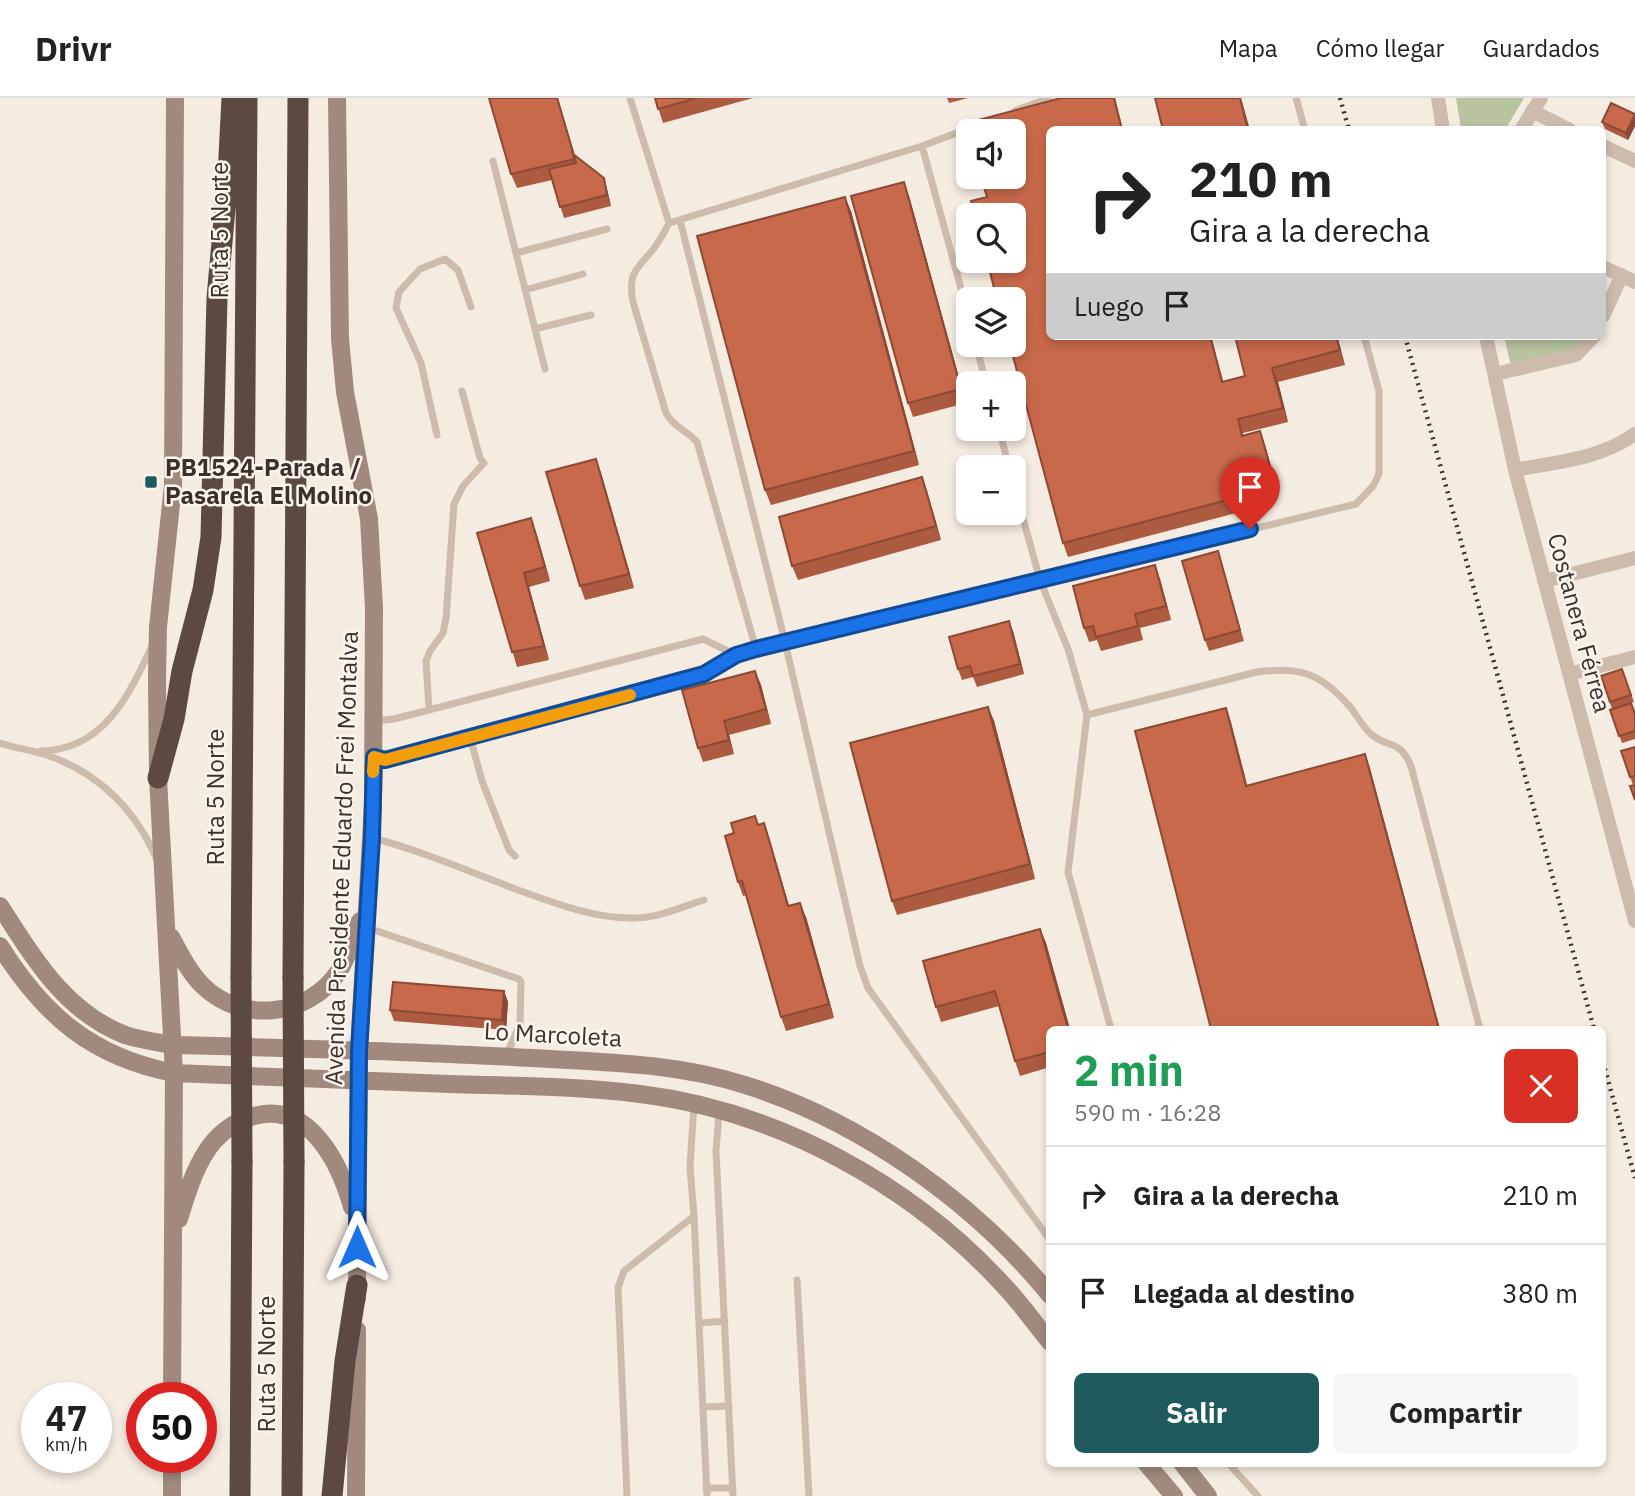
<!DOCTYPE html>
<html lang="es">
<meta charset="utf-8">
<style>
:root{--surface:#fff;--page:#f6f6f6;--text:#222;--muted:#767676;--line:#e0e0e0;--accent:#1f5a5e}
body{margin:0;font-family:"IBM Plex Sans",sans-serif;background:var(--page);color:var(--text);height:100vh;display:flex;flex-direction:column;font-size:26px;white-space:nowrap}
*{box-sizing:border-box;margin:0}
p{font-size:23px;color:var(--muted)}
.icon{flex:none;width:38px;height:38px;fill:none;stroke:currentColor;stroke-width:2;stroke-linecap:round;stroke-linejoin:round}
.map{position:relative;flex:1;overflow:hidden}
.sheet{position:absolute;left:1046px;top:928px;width:560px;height:441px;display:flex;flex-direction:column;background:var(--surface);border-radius:10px;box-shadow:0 4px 10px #0003}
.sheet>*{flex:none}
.top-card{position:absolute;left:1046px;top:28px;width:560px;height:214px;border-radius:10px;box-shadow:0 4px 10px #0003;background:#fff;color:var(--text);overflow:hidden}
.tools{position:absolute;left:956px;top:21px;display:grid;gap:14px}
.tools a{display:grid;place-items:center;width:70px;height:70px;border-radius:10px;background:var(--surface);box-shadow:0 4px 10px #0003;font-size:35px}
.speed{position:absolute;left:21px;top:1284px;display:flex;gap:14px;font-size:35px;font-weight:700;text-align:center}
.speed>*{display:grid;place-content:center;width:91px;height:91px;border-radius:50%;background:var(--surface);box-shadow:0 4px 10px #0003;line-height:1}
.speed small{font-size:18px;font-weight:400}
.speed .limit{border:10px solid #d22;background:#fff;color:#111}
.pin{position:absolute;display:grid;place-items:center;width:60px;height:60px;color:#fff;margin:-72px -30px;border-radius:50% 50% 50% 0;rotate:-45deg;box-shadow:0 0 7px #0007}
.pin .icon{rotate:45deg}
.me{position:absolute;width:77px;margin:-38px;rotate:0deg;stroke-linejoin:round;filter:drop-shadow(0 0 5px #0008)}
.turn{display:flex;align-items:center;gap:24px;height:147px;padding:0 28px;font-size:32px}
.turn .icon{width:91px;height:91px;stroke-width:2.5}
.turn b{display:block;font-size:49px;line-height:60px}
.then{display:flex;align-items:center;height:66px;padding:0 28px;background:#0003;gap:14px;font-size:26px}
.round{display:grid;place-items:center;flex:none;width:74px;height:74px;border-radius:10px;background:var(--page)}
.summary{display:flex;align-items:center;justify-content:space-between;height:119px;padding:0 28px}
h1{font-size:42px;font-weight:700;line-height:52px;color:#1e9e55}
.action{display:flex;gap:14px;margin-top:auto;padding:14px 28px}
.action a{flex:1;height:80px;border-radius:10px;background:var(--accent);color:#fff;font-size:28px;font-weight:700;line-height:80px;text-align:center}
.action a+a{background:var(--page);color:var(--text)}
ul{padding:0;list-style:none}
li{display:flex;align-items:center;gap:21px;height:98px;padding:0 28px;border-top:2px solid var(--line)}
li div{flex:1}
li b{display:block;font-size:26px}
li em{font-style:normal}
header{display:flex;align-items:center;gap:42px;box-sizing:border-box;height:98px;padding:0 35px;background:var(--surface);border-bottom:2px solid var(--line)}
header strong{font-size:33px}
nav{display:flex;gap:38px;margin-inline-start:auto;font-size:24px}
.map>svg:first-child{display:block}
.green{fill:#b8c4a0}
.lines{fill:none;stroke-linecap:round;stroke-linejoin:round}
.lane{stroke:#cdbbac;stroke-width:7}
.street{stroke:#cdbbac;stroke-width:14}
.secondary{stroke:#a18a7d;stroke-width:18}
.highway{stroke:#5c4a42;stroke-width:21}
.rail{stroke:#3b302b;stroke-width:4.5;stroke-dasharray:2 5;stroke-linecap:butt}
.highway-bridge{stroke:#5c4a42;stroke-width:21}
.wall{fill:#ac5a40}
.shaded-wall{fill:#8c4a34}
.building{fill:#c8694b;stroke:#8c4a34;stroke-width:2}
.route-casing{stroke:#114b97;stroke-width:18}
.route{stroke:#1a73e8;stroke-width:12}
.slow{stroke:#f59e0b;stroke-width:12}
.poi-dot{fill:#1f5a5e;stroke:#fbf5ee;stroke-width:2.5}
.labels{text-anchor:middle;stroke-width:5;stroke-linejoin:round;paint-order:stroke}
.street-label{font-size:24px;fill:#3b302b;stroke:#fbf5ee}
.poi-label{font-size:24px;font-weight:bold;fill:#3b302b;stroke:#fbf5ee;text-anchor:start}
</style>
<header>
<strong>Drivr</strong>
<nav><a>Mapa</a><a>Cómo llegar</a><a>Guardados</a></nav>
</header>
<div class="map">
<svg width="1635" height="1398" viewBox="0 0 1635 1398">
<rect width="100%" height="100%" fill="#f4ebe1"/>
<path class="green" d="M1456,0H1524L1505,32L1461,31Z
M1504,238H1582L1573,255L1511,268Z"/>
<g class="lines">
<path class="lane" d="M630,0L669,125
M1296,0L1305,32
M1015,13L1049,0
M922,48L968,216
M493,63L545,271
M680,122L785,544L860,868L868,890L1050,1142
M516,155L607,131
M525,192L583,176
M535,231L591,217
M976,247L986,285
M999,331L1009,369
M437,337L421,265L396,210L399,194L420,171L445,161L458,172L471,209
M1013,384L1040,482L1068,551L1087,617L1068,774L1111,931
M756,551L697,344C687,332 673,329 666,315L633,204C628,178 634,173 651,154C658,146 664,135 669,125L922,48L975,28
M736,557L1356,406L1373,388L1379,376V293L1364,238
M429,612L426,563L430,553L443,535L446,520L454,406L463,388L484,365L480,360L462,293
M1087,617L1257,574C1301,568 1322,576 1351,610C1357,618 1363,629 1371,636C1388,651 1399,640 1411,668L1480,931
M374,623L394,621L703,541L736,557L704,576L385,662L374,659
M470,639L482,683L509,752L515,758
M0,645C17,651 35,652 52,659C101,677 137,714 157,762
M41,653C104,652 129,597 152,548
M373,740C422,753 470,774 518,792C554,805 593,820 631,820C656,821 681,809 704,802
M368,830L519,881L521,884L520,926L506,958
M719,1014L716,1053L733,1398
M694,1118L707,1398
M797,1182L809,1398
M700,1225L725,1223
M704,1309L729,1308
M1228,1365L1258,1398
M706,1390H733
M627,1398L618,1190L624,1173L694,1118L690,1069L694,1006"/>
<path class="street" d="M1438,0L1443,32
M1532,13L1570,32
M1521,32L1541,0
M1603,48L1635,63
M1603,169L1635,184
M1603,218L1622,177
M1486,238L1515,372L1635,823
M1495,276L1576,257L1594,238
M1515,372C1555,364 1601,361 1635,336
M1544,483L1635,460
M1569,576L1635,559"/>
<path class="secondary" d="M337,0L340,241L345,294L369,421L374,510L373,706L359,952L357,1201
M0,808C34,860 64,913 125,937C140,942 157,944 173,947C292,950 412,953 531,960C603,964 676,965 745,987C861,1023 974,1104 1050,1197
M171,839C180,856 189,874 203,888C242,926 309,919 339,873C348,858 354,840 360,823
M0,848C44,918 92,959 174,975C266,979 358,983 449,986C513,988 577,988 640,996C778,1013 913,1087 1006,1190C1022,1207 1035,1226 1050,1244
M179,1121C187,1095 196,1064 214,1043C225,1031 238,1022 254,1018C310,1003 340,1066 352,1109
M172,1300L174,975L158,680L157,580L158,529L173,387L175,0
M1146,1365L1174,1398
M1182,1365L1208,1398
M172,1398V1360
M356,1398L357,1232"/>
<path class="highway" d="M158,680L174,621L182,573L203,492L211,439L217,200L228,77L232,0
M241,880L247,0
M293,880L298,0
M240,1398L242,1064
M292,1398L294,1064
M332,1398L345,1263L357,1187"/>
<path class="rail" d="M1340,0L1349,32
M1405,238L1594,931
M1603,964L1635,1080"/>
<path class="highway-bridge" d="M241,880L242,1064
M293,880L294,1064"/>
</g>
<path class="wall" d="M655,0H753L663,25Z
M947,0H968L949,5Z
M1635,16V28L1628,42L1605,31L1602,24Z
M575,57L604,80L607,91L611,108L564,120L552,82L517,90L511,76Z
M909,98L966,305L913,319L908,305Z
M851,113L919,367L771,407L765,392Z
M1050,238H1211L1223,284L1245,278L1235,238H1337L1345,267L1278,284L1288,324L1243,335V337L1260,333L1265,347L1276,387L1235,397L1240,414L1068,459L1063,445Z
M601,375L634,490L585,502L580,488Z
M922,379L927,393L941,442L798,482L792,468Z
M536,434L550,483L529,489L549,562L517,569L477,435Z
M1221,464L1244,543L1209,553L1205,542Z
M1160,481L1171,522L1140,530L1143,542L1101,553L1097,542L1089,544L1084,530Z
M1013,533L1024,576L977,589L973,579L962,582L958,571Z
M1622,571L1634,604L1612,611L1601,578Z
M755,573L761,587L771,626L729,637L734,656L703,664L698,650Z
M988,609L994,623L1035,781L897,817L892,803Z
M1610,612L1635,615V641L1622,645Z
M1635,649V686L1633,687L1621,653Z
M755,718L758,726L769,739L789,808L806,819L834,920L786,933L781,919L746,797L743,798L738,784L734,735Z
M1040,831L1046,845L1070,931H1050V969L1020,978L1015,963L999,908L941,924L936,909Z
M504,893L508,904L506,932L394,923L390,912Z"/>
<path class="shaded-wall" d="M557,0H558L580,75L575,61Z
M1114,0H1115L1123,32H1122Z
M1240,0H1241L1250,32H1248Z
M1635,16V28L1628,42L1626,35Z
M604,80L607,91L611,108L607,97Z
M904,84L909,98L966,305L961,291Z
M845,99L851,113L919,367L914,353Z
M1210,238H1211L1227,298L1222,284Z
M1336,238H1337L1345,267L1340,252Z
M1272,270L1278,284L1288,324L1283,310Z
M1260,333L1265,347L1276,387L1271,372Z
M596,361L601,375L634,490L629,476Z
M922,379L927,393L941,442L936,428Z
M1230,383L1235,397L1240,414L1235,400Z
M531,420L536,434L550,483L545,469Z
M1155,467L1160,481L1171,522L1166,508Z
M524,475L529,489L549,562L544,548Z
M1009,523L1013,533L1024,576L1020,566Z
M755,573L761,587L771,626L766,611Z
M988,609L994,623L1035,781L1030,766Z
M1226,610L1231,624L1251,702L1246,688Z
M724,623L729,637L734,656L729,642Z
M1365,656L1370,670L1440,931H1439Z
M764,725L769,739L793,822L788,808Z
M800,805L806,819L834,920L829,906Z
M1040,831L1046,845L1070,931H1068Z
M504,893L508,904L506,932L502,922Z"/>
<path class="building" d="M489,0H557L575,61L511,76Z
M655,0H697L658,11Z
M1061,0H1114L1122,32H1050V238H1210L1222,284L1245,278L1235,238H1336L1340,252L1272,270L1283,310L1238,321L1242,338L1260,333L1271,372L1230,383L1235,400L1063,445L1010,247H1013V201H997L987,163H1013V117H975L971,103L987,99L981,79H1013V33H969L967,25Z
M1155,0H1240L1248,32H1163Z
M1611,5L1635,16L1626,35L1602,24Z
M573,56L604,80L607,97L560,109L549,71L576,65Z
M904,84L961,291L908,305L851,98Z
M845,99L914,353L765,392L697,138Z
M596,361L629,476L580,488L546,374Z
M922,379L936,428L792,468L779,419Z
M531,420L545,469L524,475L544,548L512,554L477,435Z
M1218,453L1240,532L1205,542L1182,463Z
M1155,467L1166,508L1135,516L1138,528L1096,539L1093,528L1084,530L1073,488Z
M1009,523L1020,566L973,578L970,568L958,571L949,539Z
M1622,571L1631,597L1610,604L1601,578Z
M755,573L766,611L724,623L729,642L698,650L682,592Z
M1631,605L1635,616V633L1619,638L1610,612Z
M988,609L1030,766L892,803L850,645Z
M1226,610L1246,688L1365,656L1439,931H1211L1135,633Z
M1635,649V678L1630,679L1621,653Z
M1635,687V702L1630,688Z
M755,718L758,727L764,725L788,808L800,805L829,906L781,919L742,783L738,784L725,738L734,735L731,725Z
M1040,831L1068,931H1050V954L1015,963L995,893L936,909L923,863Z
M393,884L504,893L502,922L390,912Z"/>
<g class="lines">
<defs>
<path id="route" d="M357,1149L359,953L372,740L374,659L385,662L704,576L736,557L756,551L1250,431"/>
</defs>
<use href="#route" class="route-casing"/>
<use href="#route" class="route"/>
<path class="slow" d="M373,674L374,659L385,662L630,597"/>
</g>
<rect class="poi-dot" x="144" y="377" width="14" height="14" rx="3.5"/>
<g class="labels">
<g class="street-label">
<text transform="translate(220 132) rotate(-90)" y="8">Ruta 5 Norte</text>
<text transform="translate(1579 525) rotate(75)" y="8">Costanera Férrea</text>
<text transform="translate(216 699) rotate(-90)" y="8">Ruta 5 Norte</text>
<text transform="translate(342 760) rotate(-88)" y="8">Avenida Presidente Eduardo Frei Montalva</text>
<text transform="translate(553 937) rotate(3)" y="8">Lo Marcoleta</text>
<text transform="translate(267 1266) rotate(-90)" y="8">Ruta 5 Norte</text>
</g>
<g class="poi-label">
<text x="165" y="378">PB1524-Parada /<tspan x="165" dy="28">Pasarela El Molino</tspan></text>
</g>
</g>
</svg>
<div class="tools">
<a><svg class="icon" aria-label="sound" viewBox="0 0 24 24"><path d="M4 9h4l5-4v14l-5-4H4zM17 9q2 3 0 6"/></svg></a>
<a><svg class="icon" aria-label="search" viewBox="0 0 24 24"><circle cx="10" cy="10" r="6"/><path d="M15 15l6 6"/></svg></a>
<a><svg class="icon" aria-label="layers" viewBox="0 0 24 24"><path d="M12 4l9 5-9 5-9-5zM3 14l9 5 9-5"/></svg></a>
<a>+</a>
<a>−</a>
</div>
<div class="speed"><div>47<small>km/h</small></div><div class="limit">50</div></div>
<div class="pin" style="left:1250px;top:431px;background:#d93025"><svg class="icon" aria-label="arrive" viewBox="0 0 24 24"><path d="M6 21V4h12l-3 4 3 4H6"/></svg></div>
<svg class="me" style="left:357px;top:1149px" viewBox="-20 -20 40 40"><path d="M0-17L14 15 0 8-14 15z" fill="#1a73e8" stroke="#fff" stroke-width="4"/></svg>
<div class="top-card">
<div class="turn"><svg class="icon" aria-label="right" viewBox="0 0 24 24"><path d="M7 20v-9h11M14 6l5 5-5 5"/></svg><div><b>210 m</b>Gira a la derecha</div></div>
<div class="then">Luego<svg class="icon" aria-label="arrive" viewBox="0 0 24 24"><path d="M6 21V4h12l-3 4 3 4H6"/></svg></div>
</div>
<section class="sheet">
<div class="summary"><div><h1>2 min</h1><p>590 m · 16:28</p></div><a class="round" style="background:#d93025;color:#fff"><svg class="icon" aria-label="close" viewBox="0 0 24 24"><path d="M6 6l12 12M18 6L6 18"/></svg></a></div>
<ul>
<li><svg class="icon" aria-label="right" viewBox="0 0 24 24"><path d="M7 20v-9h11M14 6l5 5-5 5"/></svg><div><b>Gira a la derecha</b></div><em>210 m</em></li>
<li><svg class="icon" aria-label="arrive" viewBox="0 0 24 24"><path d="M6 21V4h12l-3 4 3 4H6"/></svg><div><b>Llegada al destino</b></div><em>380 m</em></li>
</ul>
<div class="action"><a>Salir</a><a>Compartir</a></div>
</section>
</div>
